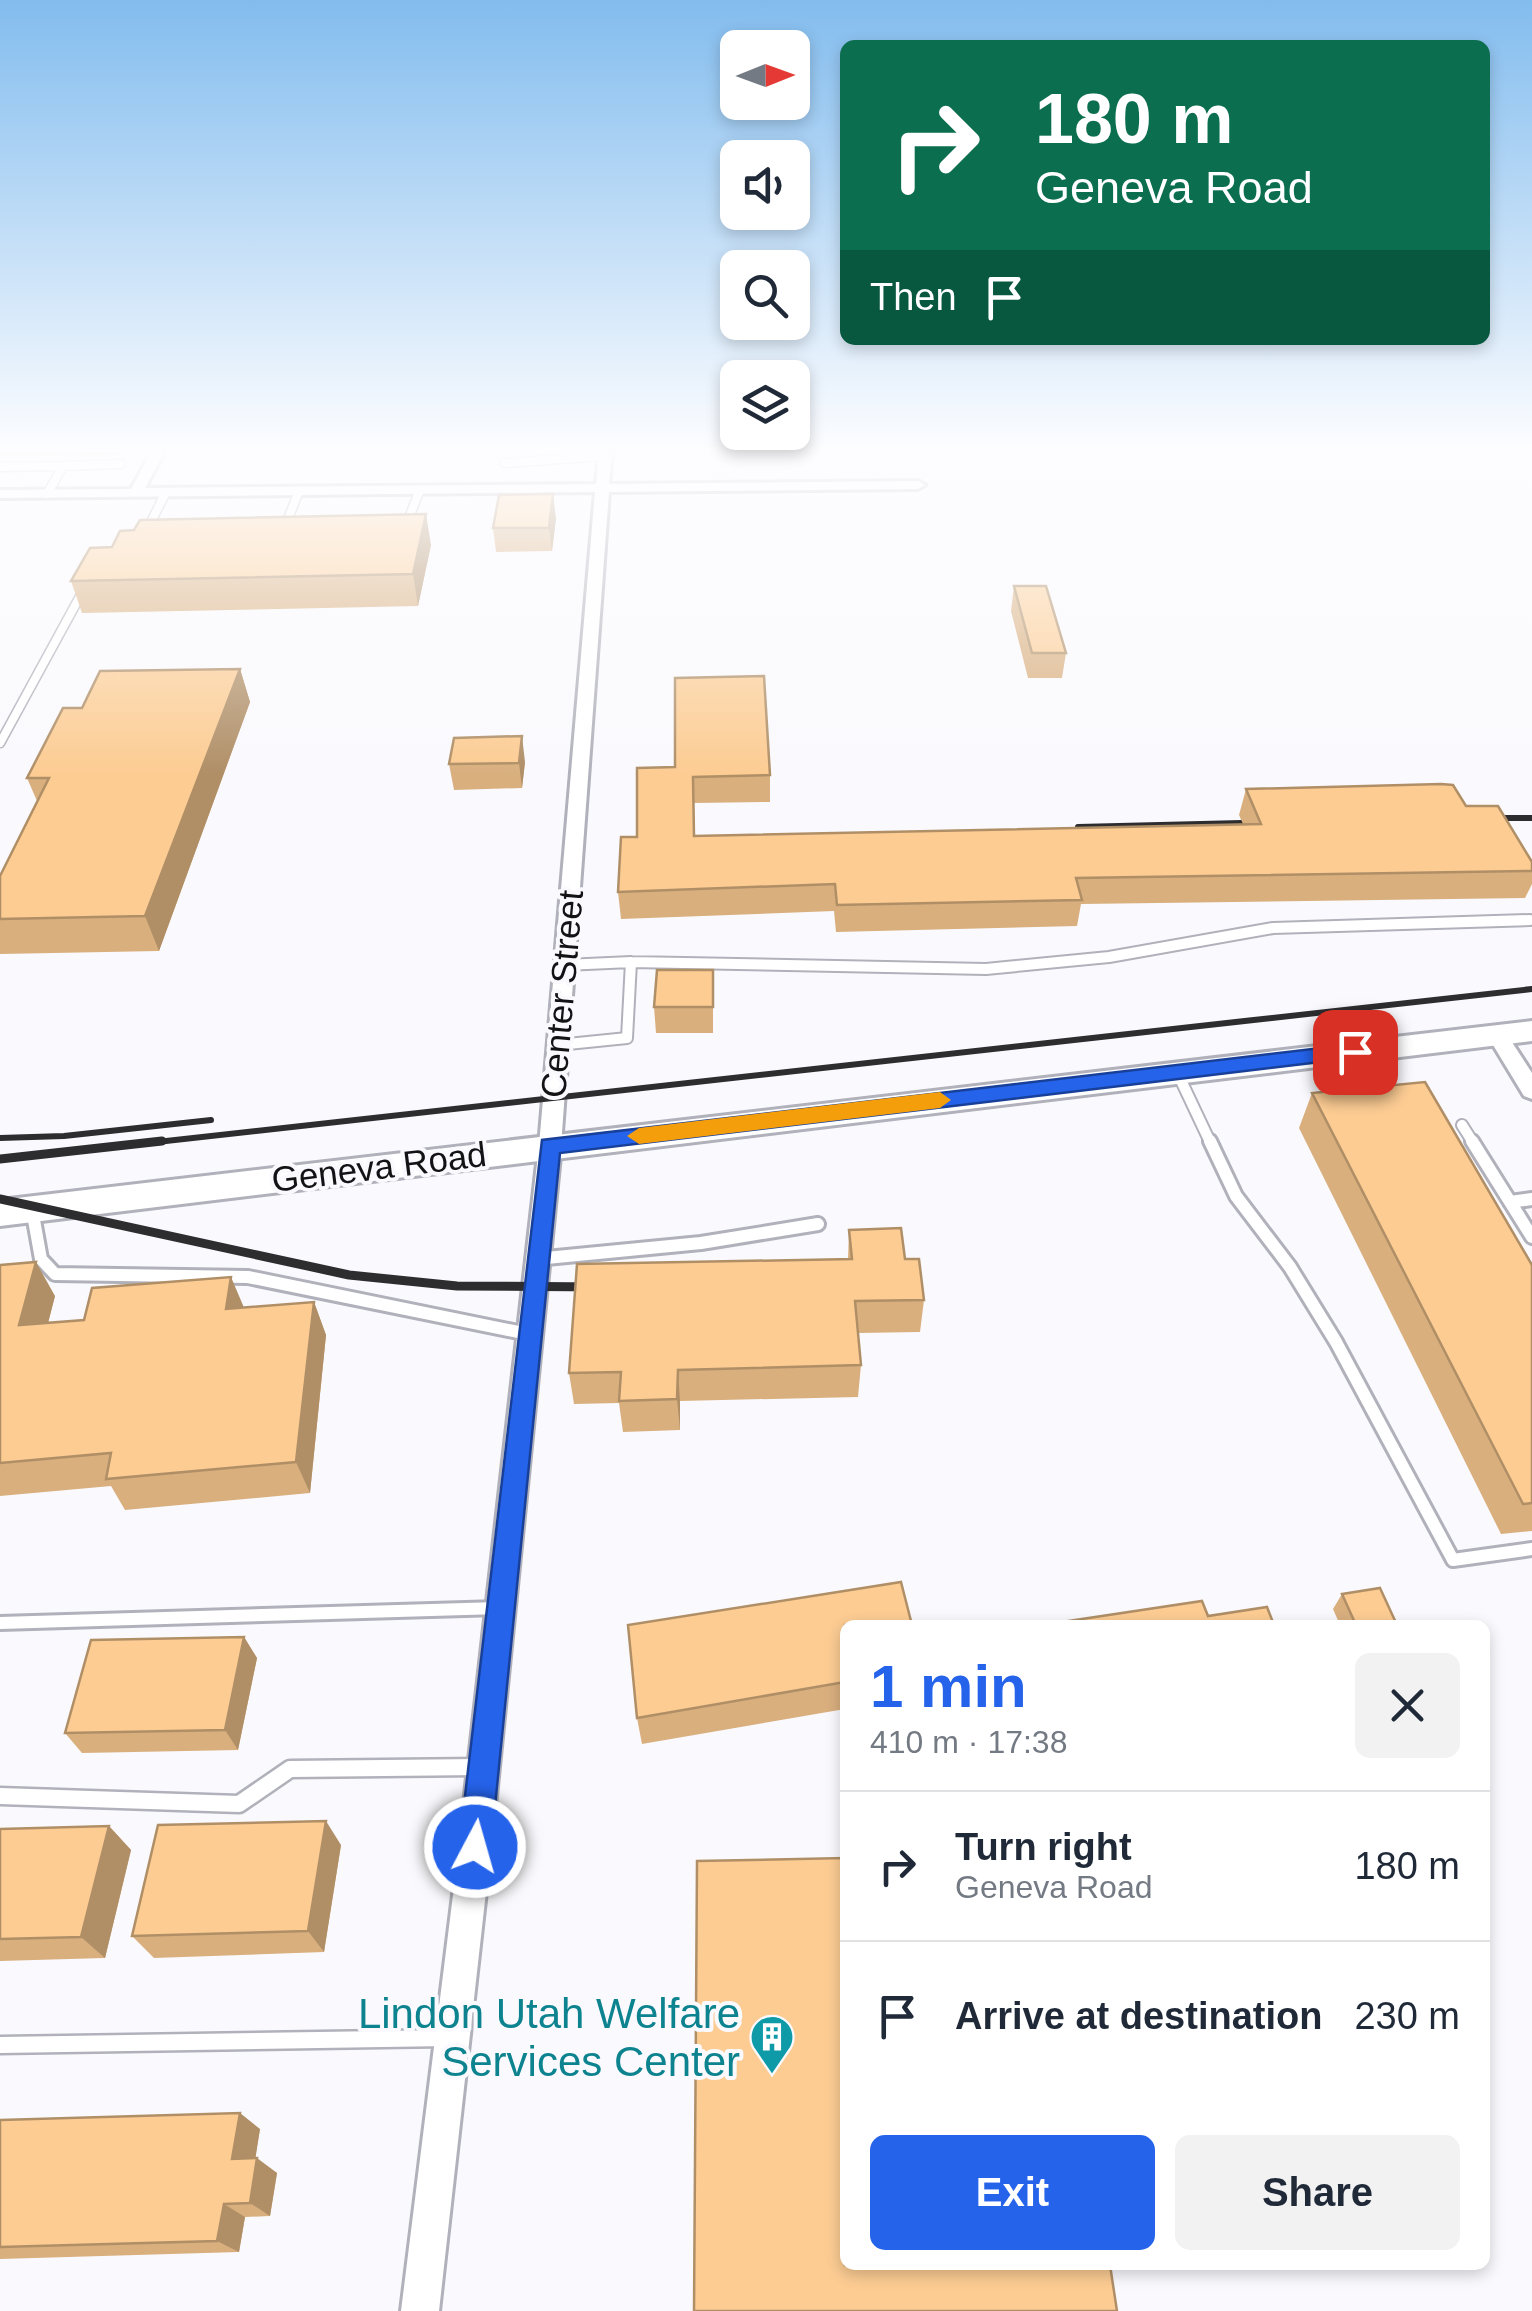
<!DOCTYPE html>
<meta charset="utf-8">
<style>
:root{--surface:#fff;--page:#f2f2f3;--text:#1f2937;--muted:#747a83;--line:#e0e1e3;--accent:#2563eb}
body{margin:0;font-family:Helvetica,sans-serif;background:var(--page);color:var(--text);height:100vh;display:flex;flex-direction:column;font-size:38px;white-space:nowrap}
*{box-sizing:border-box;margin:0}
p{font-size:32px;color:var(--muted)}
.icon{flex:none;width:55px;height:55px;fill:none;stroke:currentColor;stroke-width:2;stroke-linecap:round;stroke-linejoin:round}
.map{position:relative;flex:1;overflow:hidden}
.side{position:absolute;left:840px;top:1620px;width:650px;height:650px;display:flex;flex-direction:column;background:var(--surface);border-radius:15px;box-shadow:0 5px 15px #0003}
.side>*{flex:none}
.top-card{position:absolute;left:840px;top:40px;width:650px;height:305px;border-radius:15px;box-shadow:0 5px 15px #0003;background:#0b6e4f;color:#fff;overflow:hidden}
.needle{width:65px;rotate:89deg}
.tools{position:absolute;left:720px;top:30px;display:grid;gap:20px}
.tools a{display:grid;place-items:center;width:90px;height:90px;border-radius:15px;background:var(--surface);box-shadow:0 5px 15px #0003;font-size:50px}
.pin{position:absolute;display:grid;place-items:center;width:85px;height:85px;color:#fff;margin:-42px;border-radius:20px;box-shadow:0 5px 15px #0006}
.me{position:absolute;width:110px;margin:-55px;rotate:6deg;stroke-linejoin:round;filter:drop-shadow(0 0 8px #0008)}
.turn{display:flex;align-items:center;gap:35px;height:210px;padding:0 30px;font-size:45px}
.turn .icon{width:130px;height:130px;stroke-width:2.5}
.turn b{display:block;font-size:70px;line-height:85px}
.then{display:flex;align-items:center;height:95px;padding:0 30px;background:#0003;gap:20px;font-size:38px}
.round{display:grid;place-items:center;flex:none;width:105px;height:105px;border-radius:15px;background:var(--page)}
.overview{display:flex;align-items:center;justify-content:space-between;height:170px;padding:0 30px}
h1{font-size:60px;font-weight:600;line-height:75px;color:var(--accent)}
.button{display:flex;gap:20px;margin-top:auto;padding:20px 30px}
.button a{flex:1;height:115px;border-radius:15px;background:var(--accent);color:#fff;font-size:40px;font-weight:600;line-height:115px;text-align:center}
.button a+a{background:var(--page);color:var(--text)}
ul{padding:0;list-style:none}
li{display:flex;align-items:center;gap:30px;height:150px;padding:0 30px;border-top:2px solid var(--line)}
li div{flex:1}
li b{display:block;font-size:38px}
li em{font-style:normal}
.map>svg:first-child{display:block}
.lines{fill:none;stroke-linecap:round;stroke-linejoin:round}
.lane-far3-casing{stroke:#b1b1bb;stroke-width:11}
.lane-far2-casing{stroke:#b1b1bb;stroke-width:14}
.lane-far1-casing{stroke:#b1b1bb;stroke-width:18}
.lane-casing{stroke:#b1b1bb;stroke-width:21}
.street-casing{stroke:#b1b1bb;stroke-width:6}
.secondary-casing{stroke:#b1b1bb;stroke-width:6}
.lane-far3{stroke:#fff;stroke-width:8}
.lane-far2{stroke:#fff;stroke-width:10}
.lane-far1{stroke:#fff;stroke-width:12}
.lane{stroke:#fff;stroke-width:16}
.street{fill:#fff;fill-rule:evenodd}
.secondary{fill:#fff;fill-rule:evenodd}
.rail-far1{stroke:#2d2d30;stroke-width:6}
.rail{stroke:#2d2d30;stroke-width:9}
.wall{fill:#d9af7e}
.shaded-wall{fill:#b08f67}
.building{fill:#fccc93;stroke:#b08f67;stroke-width:2.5}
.route{fill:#2563eb;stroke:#184099;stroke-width:2.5}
.slow{fill:#f59e0b}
.labels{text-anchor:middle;stroke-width:8;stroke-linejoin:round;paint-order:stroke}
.street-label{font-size:35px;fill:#131316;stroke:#fafafe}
.near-culture-label{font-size:42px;fill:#0d838f;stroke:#fafafe;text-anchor:end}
</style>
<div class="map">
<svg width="1532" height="2311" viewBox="0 0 1532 2311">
<rect width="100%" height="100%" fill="#fafafe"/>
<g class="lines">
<defs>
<path id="lane-far3" d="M505,463L604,456
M0,467L63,466
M47,494L63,466L121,464
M406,525L420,490
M159,528L150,524L166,492
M284,529L299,491
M0,743L84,589"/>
<path id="lane-far2" d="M565,965L631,962L986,969L1109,957L1273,928L1530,920
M558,1045L627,1038L631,962
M1177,1072L1211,1144
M1462,1125L1474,1144"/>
<path id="lane-far1" d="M1210,1141L1236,1196L1290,1267L1336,1342L1453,1560L1532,1549
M1472,1141L1532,1237
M1510,1202L1532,1199
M32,1209L41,1259L55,1274L248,1277L528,1334
M536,1259L701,1243L818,1224
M0,1623L499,1608"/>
<path id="lane" d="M0,1796L239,1804L290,1769L479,1767
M0,2045L448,2038"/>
<path id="street" d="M152,451H165L145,488L596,484L599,451H612L609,484L918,481L925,485L918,489L609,492L561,1146L491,1847L439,2311H401L459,1847L539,1146L595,492L0,498V490L131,489Z
M1497,1028L1504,1030L1532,1073V1099L1524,1096L1487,1035Z"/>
<path id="secondary" d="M1532,1021V1041L0,1226V1200Z"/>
</defs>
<use href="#lane-far3" class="lane-far3-casing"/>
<use href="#lane-far2" class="lane-far2-casing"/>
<use href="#lane-far1" class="lane-far1-casing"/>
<use href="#lane" class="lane-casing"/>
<use href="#street" class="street-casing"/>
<use href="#secondary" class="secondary-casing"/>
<use href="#lane-far3" class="lane-far3"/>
<use href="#lane-far2" class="lane-far2"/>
<use href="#lane-far1" class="lane-far1"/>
<use href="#lane" class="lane"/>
<use href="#street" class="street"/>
<use href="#secondary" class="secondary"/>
<path class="rail-far1" d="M1477,818H1532
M1078,827L1242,823
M0,1138L64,1136L211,1120
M139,1144L1532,989"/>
<path class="rail" d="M0,1159L162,1141
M0,1199L349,1275L457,1286L603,1287"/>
</g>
<path class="wall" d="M0,451H122L120,455L0,456Z
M342,451H386V453L343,454Z
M556,518L552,551L496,552L493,528Z
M431,545L418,606L82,613L71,581Z
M1014,586L1066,653L1062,678H1028L1011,611Z
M240,669L250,702L159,951L0,954V876L37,801L27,778L82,708Z
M525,762L522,788L454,790L449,764Z
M637,768L770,775V802L694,803L695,836L1243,824L1239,815L1246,789L1466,806L1532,862V884L1525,898L1081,904L1077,926L836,932L834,911L621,919L618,892L637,837Z
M713,970V1033H656L654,1007Z
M1312,1093L1532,1265V1531L1501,1534L1299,1128Z
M849,1230L905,1259L924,1300L920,1332L858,1333L861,1365L858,1397L680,1401V1430L623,1432L619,1403L574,1404L569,1373L848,1259Z
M0,1265L55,1296L48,1323L314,1302L326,1335L310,1493L125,1510L111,1486L0,1496Z
M1342,1594L1397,1625H1340L1333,1609Z
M845,1625V1709L642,1744L637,1718Z
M244,1637L257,1658L238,1750L82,1753L65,1733Z
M109,1826L131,1850L105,1958L0,1961V1829Z
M341,1845L324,1952L154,1958L132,1936Z
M0,2120L260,2129L255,2158L277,2173L270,2216L245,2217L239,2252L0,2259Z"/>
<path class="shaded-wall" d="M553,494L556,518L552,551L549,528Z
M426,514L431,545L418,606L413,574Z
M240,669L250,702L159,951L145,916Z
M522,736L525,762L522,788L519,763Z
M36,1262L55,1296L39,1358L19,1325Z
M231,1277L245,1310L226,1309Z
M314,1302L326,1335L310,1493L296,1462Z
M678,1370L680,1401V1430L677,1399Z
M244,1637L257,1658L238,1750L225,1730Z
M326,1821L341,1845L324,1952L308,1931Z
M109,1826L131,1850L105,1958L81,1937Z
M240,2113L260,2129L253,2174L232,2159Z
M257,2158L277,2173L270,2216L250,2203Z
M224,2204L245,2217L239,2252L217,2241Z"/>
<path class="building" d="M553,494L549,528H493L499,495Z
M426,514L413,574L71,581L90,548L112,547L120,531L134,530L140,520Z
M1014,586H1046L1066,653H1032Z
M240,669L145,916L0,919V876L49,778H27L63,708H82L100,671Z
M764,676L770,775L693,777L694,836L1261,824L1246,789L1441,784L1453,785L1466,806H1498L1532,862V871L1076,878L1082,900L837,905L835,884L618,892L621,837H637V768L675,767V678Z
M522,736L519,763L449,764L454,738Z
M657,970H713V1007H654Z
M1425,1082L1532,1265V1503L1523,1504L1312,1093Z
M901,1228L905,1259H919L924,1300L855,1301L861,1365L678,1370L677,1399L619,1401L621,1372L569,1373L577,1264L852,1259L849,1230Z
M36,1262L19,1325L84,1320L92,1288L231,1277L226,1309L314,1302L296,1462L106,1479L111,1453L0,1463V1265Z
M901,1582L912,1625H845V1682L637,1718L628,1625Z
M1380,1588L1397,1625H1356L1342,1594Z
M1202,1601L1208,1616L1267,1607L1274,1625H1042Z
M244,1637L225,1730L65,1733L91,1640Z
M326,1821L308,1931L132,1936L158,1825Z
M109,1826L81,1937L0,1939V1829Z
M845,1858V2265H1110L1117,2311H694L697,1861Z
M240,2113L232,2159L257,2158L250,2203L224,2204L217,2241L0,2247V2120Z"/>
<linearGradient id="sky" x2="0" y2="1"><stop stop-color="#82bcee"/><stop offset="0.58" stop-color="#fdfdff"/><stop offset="1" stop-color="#fdfdff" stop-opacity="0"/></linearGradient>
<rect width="1532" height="774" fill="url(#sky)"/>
<path class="route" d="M1355,1044L1362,1046L1365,1052L1362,1057L560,1153L491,1847L486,1858L475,1863L463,1858L459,1847L542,1140Z"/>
<path class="slow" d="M940,1092L951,1100L940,1108L639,1144L627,1136L639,1128Z"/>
<defs>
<symbol id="building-pin" viewBox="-11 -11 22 30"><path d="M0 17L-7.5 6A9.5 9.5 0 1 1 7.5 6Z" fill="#0f9aa8" stroke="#fafafe"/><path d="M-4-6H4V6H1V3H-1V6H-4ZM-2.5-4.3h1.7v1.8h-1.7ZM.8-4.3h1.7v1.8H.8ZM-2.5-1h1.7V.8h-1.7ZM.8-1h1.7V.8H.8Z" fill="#fff"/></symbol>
</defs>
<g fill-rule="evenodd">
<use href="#building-pin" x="747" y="2012" width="50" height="68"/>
</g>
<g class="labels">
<g class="street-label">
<text transform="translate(562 994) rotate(-85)" y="12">Center Street</text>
<text transform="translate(379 1167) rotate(-7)" y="12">Geneva Road</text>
</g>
<g class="near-culture-label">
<text x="740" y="2028">Lindon Utah Welfare<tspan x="740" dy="48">Services Center</tspan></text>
</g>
</g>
</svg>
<div class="tools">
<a><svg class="needle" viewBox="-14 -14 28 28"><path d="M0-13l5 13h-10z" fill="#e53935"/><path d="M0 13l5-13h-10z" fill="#747a83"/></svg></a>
<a><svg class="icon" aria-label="sound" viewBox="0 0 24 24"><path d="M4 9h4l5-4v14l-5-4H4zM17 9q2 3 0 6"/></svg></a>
<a><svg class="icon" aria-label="search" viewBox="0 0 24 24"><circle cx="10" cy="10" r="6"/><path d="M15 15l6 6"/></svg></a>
<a><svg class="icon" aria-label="layers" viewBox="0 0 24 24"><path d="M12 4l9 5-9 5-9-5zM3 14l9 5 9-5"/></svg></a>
</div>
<div class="pin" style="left:1355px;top:1052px;background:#d93025"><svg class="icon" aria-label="arrive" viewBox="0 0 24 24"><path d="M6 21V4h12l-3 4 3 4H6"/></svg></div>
<svg class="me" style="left:475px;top:1847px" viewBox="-20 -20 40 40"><circle r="17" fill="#2563eb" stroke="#fff" stroke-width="3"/><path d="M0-11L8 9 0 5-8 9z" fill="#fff"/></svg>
<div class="top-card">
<div class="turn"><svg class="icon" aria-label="right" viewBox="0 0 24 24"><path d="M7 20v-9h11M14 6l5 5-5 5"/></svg><div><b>180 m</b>Geneva Road</div></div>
<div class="then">Then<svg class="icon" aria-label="arrive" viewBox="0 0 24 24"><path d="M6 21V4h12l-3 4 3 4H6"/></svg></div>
</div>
<section class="side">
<div class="overview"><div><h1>1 min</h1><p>410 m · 17:38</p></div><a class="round"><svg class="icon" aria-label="close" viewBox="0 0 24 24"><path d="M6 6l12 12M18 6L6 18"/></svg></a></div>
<ul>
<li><svg class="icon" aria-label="right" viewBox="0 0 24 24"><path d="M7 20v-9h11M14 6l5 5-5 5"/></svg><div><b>Turn right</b><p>Geneva Road</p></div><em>180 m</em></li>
<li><svg class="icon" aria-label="arrive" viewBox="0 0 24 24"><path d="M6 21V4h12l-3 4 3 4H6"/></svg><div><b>Arrive at destination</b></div><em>230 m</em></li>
</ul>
<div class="button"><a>Exit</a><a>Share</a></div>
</section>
</div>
